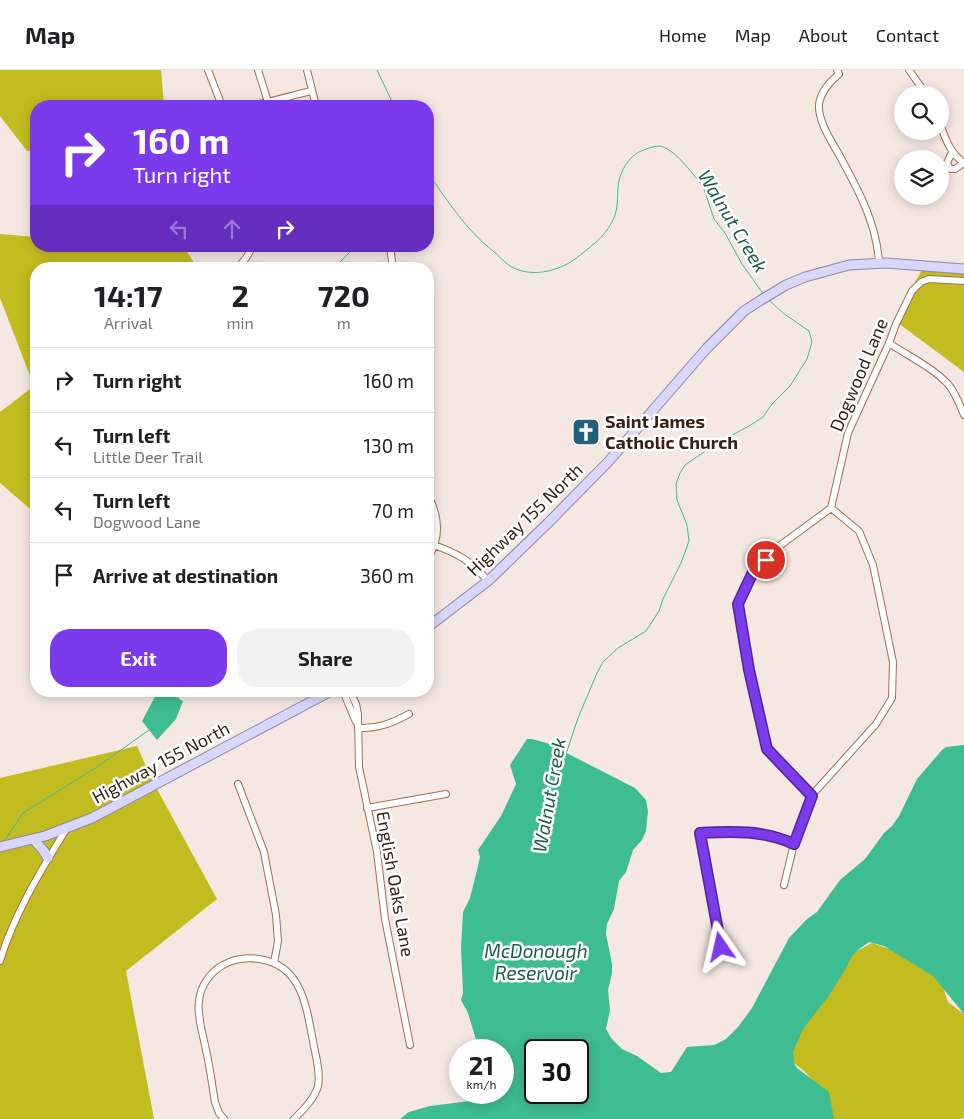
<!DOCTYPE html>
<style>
:root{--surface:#fff;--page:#f2f2f2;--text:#202124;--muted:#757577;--line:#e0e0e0;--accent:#7c3aed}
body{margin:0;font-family:"Exo 2",sans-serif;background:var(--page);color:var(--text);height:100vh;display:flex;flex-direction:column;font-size:19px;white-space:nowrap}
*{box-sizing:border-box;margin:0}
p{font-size:16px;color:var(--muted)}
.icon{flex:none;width:28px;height:28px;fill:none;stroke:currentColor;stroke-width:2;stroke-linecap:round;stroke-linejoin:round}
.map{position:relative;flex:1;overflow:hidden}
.side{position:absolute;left:30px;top:192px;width:404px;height:435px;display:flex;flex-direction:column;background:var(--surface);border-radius:20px;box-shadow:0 2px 12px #0003}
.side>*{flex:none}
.guide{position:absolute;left:30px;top:30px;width:404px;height:152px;border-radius:20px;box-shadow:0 2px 12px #0003;background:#7c3aed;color:#fff;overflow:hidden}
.tools{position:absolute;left:894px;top:15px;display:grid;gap:10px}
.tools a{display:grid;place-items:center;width:55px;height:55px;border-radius:50%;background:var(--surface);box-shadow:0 2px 12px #0003;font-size:25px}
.speed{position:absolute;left:449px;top:969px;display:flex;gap:10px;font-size:25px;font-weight:700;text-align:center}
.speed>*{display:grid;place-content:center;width:65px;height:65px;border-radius:50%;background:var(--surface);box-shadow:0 2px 12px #0003;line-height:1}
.speed small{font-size:12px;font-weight:400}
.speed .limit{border:2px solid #111;border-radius:8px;background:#fff;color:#111}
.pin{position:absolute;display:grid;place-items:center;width:42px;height:42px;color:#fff;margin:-21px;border:2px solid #fff;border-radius:50%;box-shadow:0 1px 5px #0007}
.me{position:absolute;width:55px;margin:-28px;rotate:349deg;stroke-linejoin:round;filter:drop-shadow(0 0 4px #0008)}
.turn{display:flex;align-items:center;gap:18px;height:105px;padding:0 20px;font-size:22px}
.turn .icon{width:65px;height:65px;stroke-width:2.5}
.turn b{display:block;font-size:35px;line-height:42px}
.lanes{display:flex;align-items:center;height:48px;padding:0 20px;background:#0003;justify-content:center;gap:25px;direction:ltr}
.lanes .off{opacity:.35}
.eta{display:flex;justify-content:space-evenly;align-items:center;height:85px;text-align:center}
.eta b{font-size:30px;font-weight:700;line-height:35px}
.primary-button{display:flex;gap:10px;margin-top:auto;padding:10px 20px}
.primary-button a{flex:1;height:58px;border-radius:20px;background:var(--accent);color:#fff;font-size:20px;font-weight:700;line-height:58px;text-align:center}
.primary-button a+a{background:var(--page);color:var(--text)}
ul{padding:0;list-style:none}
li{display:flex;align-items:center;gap:15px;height:65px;padding:0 20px;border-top:1px solid var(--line)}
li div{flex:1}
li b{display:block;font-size:19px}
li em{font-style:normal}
header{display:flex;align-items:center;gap:30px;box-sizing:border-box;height:70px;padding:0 25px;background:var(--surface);border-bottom:1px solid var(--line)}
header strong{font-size:24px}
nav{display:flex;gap:28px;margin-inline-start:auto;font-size:18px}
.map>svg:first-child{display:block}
.forest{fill:#c3bc20}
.water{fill:#3ebc92;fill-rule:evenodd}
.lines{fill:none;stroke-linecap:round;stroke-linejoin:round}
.stream{stroke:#3ebc92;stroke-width:1}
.minor-casing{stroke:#a86d50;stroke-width:8}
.major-casing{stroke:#8f85a7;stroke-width:11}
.minor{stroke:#fff;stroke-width:6}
.major{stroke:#d8d7fa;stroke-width:9}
.route-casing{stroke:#51269a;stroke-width:12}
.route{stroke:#7c3aed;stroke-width:9}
.labels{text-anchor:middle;stroke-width:5;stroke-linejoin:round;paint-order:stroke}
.street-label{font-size:18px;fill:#371f13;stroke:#fff}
.poi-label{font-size:18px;font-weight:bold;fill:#371f13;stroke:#fff;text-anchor:start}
.water-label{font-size:19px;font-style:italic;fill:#1b5d47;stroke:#fff}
</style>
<header>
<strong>Map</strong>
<nav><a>Home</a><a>Map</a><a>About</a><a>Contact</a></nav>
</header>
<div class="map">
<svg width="964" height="1049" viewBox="0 0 964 1049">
<rect width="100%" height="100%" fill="#f5e7e1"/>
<path class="forest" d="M0,0H161L164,36H36V81H27L0,46Z
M0,164L36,167V176L184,177L198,199H36V444L0,413V342L34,316L0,228Z
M923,198L964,200V302L894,250Z
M137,676L152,710L217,829L126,901L154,1049H0V708Z
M872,873L901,883L940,908L948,932L964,944V1047L962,1049H830L822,1020L804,1001L784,985L840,890Z"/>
<path class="water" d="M158,621H166L183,631L176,649L157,670L142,651Z
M527,669H532L547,673L635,718L646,730L648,741L646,761L642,770L633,780L626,802L619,811L614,839L607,854L606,864L612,894V903L608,920L610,940L606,959L611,968L622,979L637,986L661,1003L671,1002L687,977L714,975L726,969L738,957L752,938L789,868L807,849L817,842L840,810L865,789L884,763L892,756L899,746L917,709L942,680L946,677L964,675V944L933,906L884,876L869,872L858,880L852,886L845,900L828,927L803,959L793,982L794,993L797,998L829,1022L834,1049H400L409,1042L430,1036L478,1030L490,1023L502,1022V980H479L468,943L461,930L463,923L461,878L463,842L470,828L477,800L480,787L478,780L501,746L516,714L510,695ZM535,980H578V1022H535Z"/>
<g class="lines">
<path class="stream" d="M377,0L394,36
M428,103C447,130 466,160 493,181C499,186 504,192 510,196C530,208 557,202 575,189C589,178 604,168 612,152C621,135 615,122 620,107C623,97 631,85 641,81C646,79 653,76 659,76C673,77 692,103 701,114L704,119L714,149L725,163L742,194L764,225
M333,199L356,176
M178,628L183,621
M566,684L578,648L597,603L603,592L618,578L646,561L659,541L663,529L681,493L689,471L687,455L677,430L676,414L680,403L685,395L716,374L749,356L763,347L772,334L790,316L807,289L812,272L809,261L783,243L769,230
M5,770L23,743L97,697L149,660"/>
<defs>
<path id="minor" d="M208,0L222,36
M258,0L269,35
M307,0L316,36
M837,0L839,4C830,12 820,22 819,35C818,54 835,76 843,92C860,123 877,156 879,193
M909,0L926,24
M252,36L311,21
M940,54C946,70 950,83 964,93
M952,82L947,93L950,99H955L964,93
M390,176L393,199
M237,199L246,188L253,176
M889,273C908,286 932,297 948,314C955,322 960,335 964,345
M428,425C439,447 441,467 428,488
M434,475C459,484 471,491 488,511
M343,621L356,652
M350,621L356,634L358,644L359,697L377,782L385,849L410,975
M358,658C378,659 392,653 409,644
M238,714L264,782L276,845L278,871L274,893
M812,725L767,679L749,600L738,534L753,502L778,477L831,438L848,363L889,273L896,254L912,221L921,212L929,209L964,211
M367,738L446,724
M784,815L794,774L812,725L876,654L892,628L893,592L873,495L859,461L831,438
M716,889L721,877L700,763C732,761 763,760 794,774
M0,891C14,844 41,800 67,758
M224,1049L219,1043L215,1032C212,1015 210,997 206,980C203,964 197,947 199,931C200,917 210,902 223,895C235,888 246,887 259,889C302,895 306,936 313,971C315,984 321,1002 318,1016C315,1028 303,1040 294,1049"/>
<path id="major" d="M428,557L488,511L548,453L608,392L707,278L744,241L761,230L786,215L805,207L849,195L886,193L964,199
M34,770L43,780L48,788
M0,777L45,766L92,748L331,621"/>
</defs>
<use href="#minor" class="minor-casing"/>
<use href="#major" class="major-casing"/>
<use href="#minor" class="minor"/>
<use href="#major" class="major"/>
</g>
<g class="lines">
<defs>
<path id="route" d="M721,877L700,763C732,761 764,760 794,774L812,726L767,679L749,600L738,534L753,502L766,490"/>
</defs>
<use href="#route" class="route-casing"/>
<use href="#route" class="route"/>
</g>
<defs>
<symbol id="church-square" viewBox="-11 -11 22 22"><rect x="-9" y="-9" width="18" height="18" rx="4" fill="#236077" stroke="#fff"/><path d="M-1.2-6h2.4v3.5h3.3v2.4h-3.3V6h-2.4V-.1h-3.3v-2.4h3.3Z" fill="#fff"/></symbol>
</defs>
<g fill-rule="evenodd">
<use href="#church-square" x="570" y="346" width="32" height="32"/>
</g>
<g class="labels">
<g class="street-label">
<text transform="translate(859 305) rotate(-67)" y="6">Dogwood Lane</text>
<text transform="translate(525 450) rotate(-44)" y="6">Highway 155 North</text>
<text transform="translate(161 693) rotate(-28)" y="6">Highway 155 North</text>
<text transform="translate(395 814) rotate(80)" y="6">English Oaks Lane</text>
</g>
<g class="poi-label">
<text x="605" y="358">Saint James<tspan x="605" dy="21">Catholic Church</tspan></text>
</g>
<g class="water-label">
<text transform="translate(733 151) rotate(59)" y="7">Walnut Creek</text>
<text transform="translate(549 725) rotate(-80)" y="7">Walnut Creek</text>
<text x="536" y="888">McDonough<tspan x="536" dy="22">Reservoir</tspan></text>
</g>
</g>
</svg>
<div class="tools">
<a><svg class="icon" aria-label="search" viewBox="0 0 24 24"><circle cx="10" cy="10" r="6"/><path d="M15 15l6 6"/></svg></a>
<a><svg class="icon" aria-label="layers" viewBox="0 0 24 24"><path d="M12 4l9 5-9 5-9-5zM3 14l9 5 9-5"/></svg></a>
</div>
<div class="speed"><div>21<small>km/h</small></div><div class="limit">30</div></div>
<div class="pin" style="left:766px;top:490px;background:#d93025"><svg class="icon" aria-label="arrive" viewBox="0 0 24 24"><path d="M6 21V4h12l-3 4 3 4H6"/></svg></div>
<svg class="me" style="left:721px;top:877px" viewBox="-20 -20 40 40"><path d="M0-17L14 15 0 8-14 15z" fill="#7c3aed" stroke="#fff" stroke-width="4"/></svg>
<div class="guide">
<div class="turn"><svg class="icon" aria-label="right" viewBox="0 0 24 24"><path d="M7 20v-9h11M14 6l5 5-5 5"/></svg><div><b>160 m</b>Turn right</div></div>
<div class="lanes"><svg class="icon off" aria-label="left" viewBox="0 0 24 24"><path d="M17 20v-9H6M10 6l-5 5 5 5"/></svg><svg class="icon off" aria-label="ahead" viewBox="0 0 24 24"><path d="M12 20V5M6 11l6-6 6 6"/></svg><svg class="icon" aria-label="right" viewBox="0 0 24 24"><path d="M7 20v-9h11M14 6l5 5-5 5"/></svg></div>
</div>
<section class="side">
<div class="eta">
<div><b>14:17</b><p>Arrival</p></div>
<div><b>2</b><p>min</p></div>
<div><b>720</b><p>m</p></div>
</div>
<ul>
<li><svg class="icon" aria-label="right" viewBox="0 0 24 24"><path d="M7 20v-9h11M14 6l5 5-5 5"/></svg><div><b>Turn right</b></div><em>160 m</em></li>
<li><svg class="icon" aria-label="left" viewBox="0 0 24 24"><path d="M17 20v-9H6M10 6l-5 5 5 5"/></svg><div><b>Turn left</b><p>Little Deer Trail</p></div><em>130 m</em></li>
<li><svg class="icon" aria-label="left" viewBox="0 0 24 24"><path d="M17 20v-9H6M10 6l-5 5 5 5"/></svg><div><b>Turn left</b><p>Dogwood Lane</p></div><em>70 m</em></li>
<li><svg class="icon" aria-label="arrive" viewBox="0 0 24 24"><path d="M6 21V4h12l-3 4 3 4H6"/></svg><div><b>Arrive at destination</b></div><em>360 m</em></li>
</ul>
<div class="primary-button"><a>Exit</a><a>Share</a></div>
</section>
</div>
